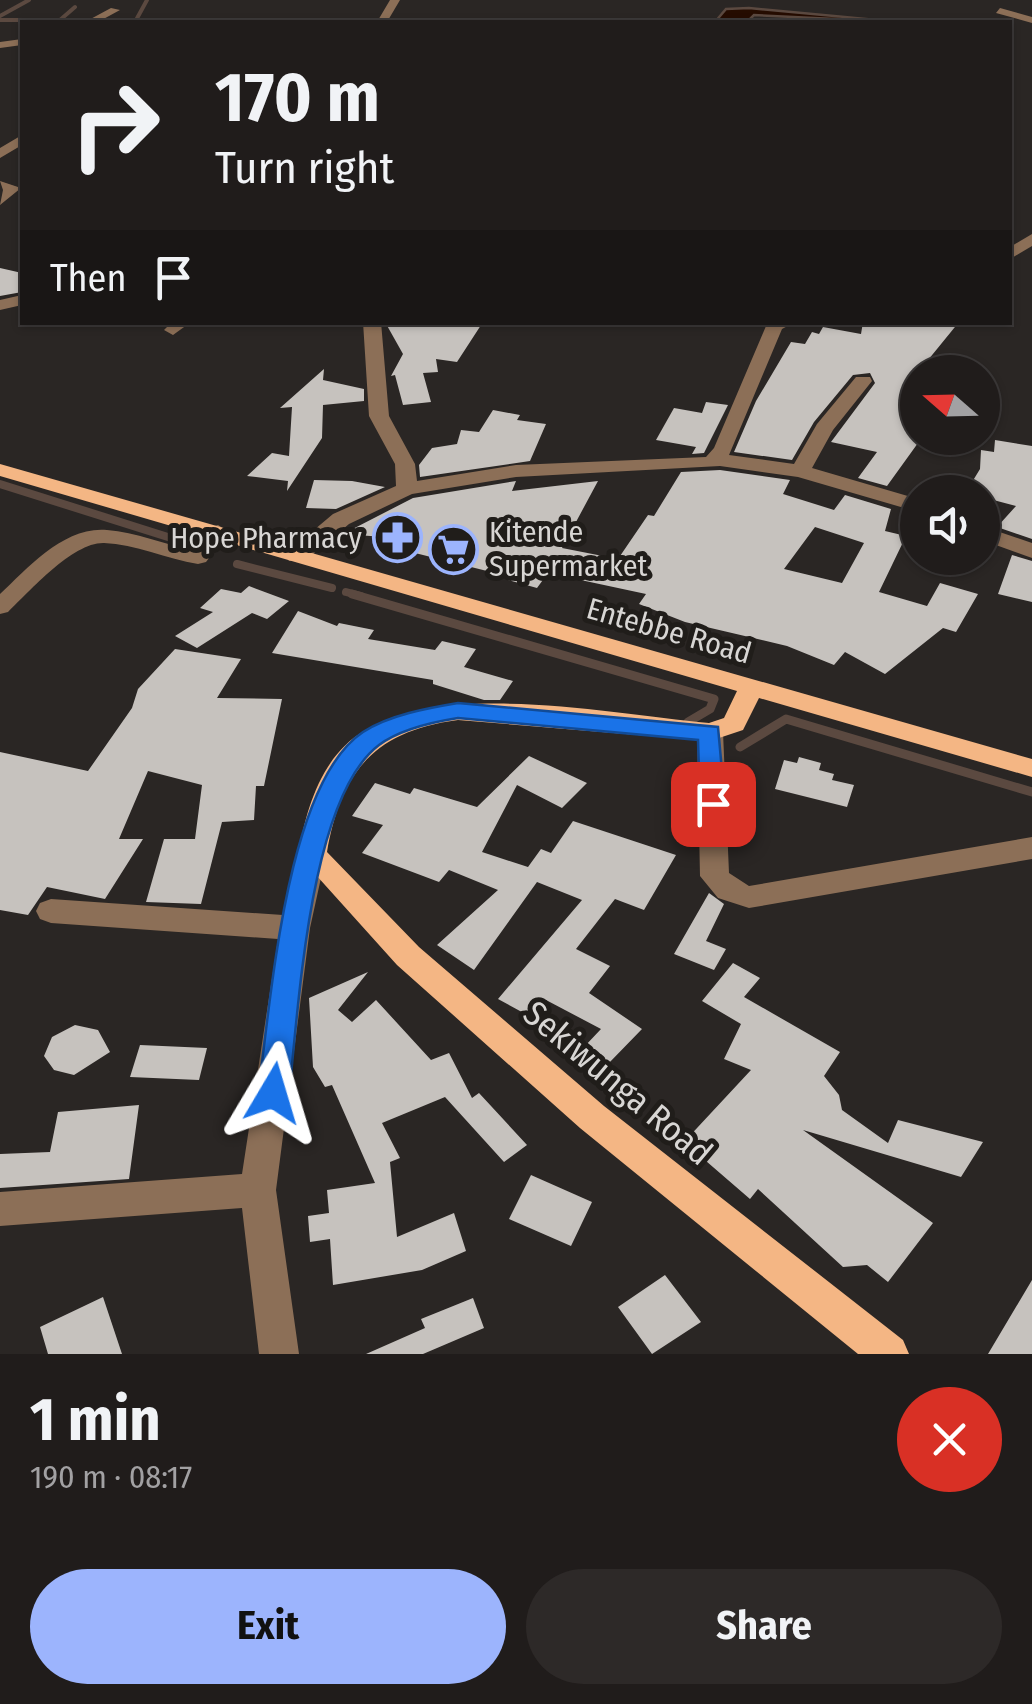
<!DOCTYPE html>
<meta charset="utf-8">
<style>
:root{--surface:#201c1b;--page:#2d2928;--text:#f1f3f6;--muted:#a2a1a3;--line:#3d3a3a;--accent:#9cb4fd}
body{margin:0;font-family:"Fira Sans Condensed",sans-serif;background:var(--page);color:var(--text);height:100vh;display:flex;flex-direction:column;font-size:38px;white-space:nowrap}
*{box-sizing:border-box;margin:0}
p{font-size:32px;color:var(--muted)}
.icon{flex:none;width:55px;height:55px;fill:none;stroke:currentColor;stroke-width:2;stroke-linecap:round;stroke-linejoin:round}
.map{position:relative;height:1354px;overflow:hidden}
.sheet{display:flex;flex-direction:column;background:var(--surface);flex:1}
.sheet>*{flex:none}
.guide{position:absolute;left:20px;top:20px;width:992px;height:305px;border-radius:0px;box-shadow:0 2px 8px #0004,0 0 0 2px var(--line);background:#201c1b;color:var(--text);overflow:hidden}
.needle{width:65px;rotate:290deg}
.tools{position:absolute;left:900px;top:355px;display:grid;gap:20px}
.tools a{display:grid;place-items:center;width:100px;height:100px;border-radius:50%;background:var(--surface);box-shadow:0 2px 8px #0004,0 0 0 2px var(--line);font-size:50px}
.pin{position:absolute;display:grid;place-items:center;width:85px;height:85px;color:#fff;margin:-42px;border-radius:20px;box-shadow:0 5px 15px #0006}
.me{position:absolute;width:110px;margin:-55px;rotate:7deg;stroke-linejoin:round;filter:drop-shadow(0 0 8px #0008)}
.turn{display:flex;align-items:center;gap:35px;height:210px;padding:0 30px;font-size:45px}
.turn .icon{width:130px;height:130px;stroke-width:2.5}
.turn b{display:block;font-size:70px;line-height:85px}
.then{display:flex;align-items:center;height:95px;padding:0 30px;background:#0003;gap:20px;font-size:38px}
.round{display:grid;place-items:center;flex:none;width:105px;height:105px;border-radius:52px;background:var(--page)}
.overview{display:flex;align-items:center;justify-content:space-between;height:170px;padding:0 30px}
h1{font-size:60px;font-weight:700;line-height:75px}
.primary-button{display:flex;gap:20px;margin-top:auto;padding:20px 30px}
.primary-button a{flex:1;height:115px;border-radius:60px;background:var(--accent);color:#111;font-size:40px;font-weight:700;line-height:115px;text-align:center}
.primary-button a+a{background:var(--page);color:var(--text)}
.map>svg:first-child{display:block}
.water{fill:#250c00;stroke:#5b4940;stroke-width:2.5}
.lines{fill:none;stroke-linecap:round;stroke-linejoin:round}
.stream-far2{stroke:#5b4940;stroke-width:4}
.stream-far1{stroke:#5b4940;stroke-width:8}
.stream{stroke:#5b4940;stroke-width:9}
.building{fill:#c6c2be;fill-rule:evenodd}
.minor{fill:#8c6f57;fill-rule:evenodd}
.major{fill:#f4b684;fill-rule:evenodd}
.route{fill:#1a73e8;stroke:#114b97;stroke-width:2.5}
.labels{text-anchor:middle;stroke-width:10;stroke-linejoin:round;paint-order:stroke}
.poi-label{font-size:30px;fill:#d8d6d4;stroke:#201d1a;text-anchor:start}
.street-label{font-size:30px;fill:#d8d6d4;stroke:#201d1a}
.near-street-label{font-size:35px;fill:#d8d6d4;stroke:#201d1a}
</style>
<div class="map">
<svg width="1032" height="1354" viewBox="0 0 1032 1354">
<rect width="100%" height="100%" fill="#2a2624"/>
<path class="water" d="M749,8L898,22L754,15L747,22H715L726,9Z"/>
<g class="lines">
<path class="stream-far2" d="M0,16L29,0
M0,20H60L75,7
M135,22L147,0"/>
<path class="stream-far1" d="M0,484L190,544
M237,564L332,588
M346,592L361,596"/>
<path class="stream" d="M352,594L714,699L710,709L688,722
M740,747L786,719L1032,792"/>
</g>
<path class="building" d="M0,268L22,273V292L0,296Z
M385,322H483L457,362L436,359L438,372L423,373L431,402L403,405L395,375L391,376L403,354Z
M863,322H959L915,376L918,443L887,486L858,478L877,452L831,442L875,383L870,373L853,375L814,422L792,460L734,452L756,401L791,342L805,344L812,332L819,334L823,327L861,334Z
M324,369L323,380L364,389V401L323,405L322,438L287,491L288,481L247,476L272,453L289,456L292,407L280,408Z
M706,402L728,405L704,453L692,454L696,447L656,440L674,408L702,413Z
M493,410L520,415L517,420L546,424L530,461L420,477L419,465L432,448L457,444L461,430L479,432Z
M995,440L1032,446V539L997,527L1016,506L982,497V492H966L980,469L981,450L994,452Z
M720,470L790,480L783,494L834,510L845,495L891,509L885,531L906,536L879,592L927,606L940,583L978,594L956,632L943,628L885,674L845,652L834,665L787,646L685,622L639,604L646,594L548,573L537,588L508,580L511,577L379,544L384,537L343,534L413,498L516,481L512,491L598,481L562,548L618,559L648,515L654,516L681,472ZM815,527L864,543L842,583L784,569Z
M314,480L352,481L385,487L336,509L306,508Z
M1012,555L1032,561V602L998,594Z
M249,586L289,601L267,619L252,613L197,648L175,636L213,612L200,608L221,589L241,593Z
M298,611L337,626L339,623L374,630L368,639L435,650L442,641L476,649L464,667L513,681L500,700H484L433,684V680L272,653Z
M175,649L241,659L217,698L282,699L264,786H256L254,820L222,822L201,904L146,902L164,839H195L202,785L148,771L119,839H143L105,899L47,887L28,915L0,910V752L88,771L132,708L138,689Z
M529,756L587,783L562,808L517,785L482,852L528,867L541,849L551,853L573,821L676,855L644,910L615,899L576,949L610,966L589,993L642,1029L608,1064L584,1047L601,1029L546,1000L531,1017L498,999L582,900L537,882L474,970L437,945L498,890L449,870L439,882L362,853L383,825L352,816L375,783L410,794L414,788L477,807Z
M799,757L821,763L819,770L834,774L832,780L854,785L847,807L775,789L784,760L797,763Z
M709,893L724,904L706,941L726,949L714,970L674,954Z
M733,963L760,978L744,997L840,1052L824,1076L839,1095L842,1110L888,1143L898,1120L983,1142L961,1177L803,1130L933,1223L888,1282L867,1265L843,1267L758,1189L750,1199L684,1142L751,1070L724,1059L741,1024L702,1001Z
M368,972L338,1010L352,1022L376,1000L431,1060L449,1053L472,1098L479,1093L527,1145L504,1162L445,1097L382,1123L400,1158L390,1162L397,1237L454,1213L466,1251L422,1270L333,1285L330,1239L310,1242L308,1216L329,1213L327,1190L375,1183L332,1085L325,1087L313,1067L309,998Z
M75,1025L98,1030L110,1052L74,1075L54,1070L44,1056L52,1037Z
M140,1045L207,1048L199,1080L130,1077Z
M139,1105L129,1179L0,1188V1154L50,1152L58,1112Z
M531,1175L592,1202L571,1246L509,1219Z
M665,1275L701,1322L652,1354L618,1307Z
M1032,1280V1354H988Z
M103,1297L122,1354H48L40,1327Z
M473,1298L484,1328L423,1354H366L425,1328L421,1319Z"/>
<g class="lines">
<path class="minor" d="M390,0H400L387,22H377Z
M111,8L120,10L98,22H85Z
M1000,8L1032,17V23L996,13Z
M22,39V45L0,48V42Z
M22,135V145L0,158V148Z
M0,181L21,188L0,205L3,190Z
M1032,234V246L1010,259V247Z
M22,295V305L0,310V300Z
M172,322H191L173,335L164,330Z
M363,322H381L389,416L415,464L417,481L516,465L706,457L714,448L766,326L769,322H795L782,329L729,455L794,464L817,424L856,377H870L872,381L833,430L812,468L918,499V512L798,477L720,466L516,477L412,494L349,524L305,561H289L286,556L289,551L333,514L396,486L395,464L369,416Z
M218,525L229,532L206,562L198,564C167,559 135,544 104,543C73,542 30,591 8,612L0,614V594C28,568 64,526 107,530C136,532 164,545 192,549L210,527Z
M982,526L1032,543V558L982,540Z
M710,723L719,726L723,732L729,873L749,886L1032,837V859L749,908L718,898L700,876L697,732L701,726Z
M312,844L322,847L326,855L310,928L276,1190L299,1354H259L242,1208L0,1226V1192L242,1174L278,939L51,923L40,919L36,911L40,903L51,899L283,915L298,855L302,847Z"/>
<path class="major" d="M0,464L1032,759V777L759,698L743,730L710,741L458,720C374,731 341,772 327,852L419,947L604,1106L903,1340L909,1354H858L580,1128L397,965L298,855C306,810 321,756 364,731C451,680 610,714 709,723L724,718L737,691L0,476Z"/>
</g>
<path class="route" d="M458,703L718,727L725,804L722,811H704L700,804L698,740L458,718C433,722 399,730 379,745C309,798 299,1007 289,1093L284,1103L273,1106L262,1103L258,1093C271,1004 285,784 363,732C389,715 428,708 458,703Z"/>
<defs>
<symbol id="pharmacy-ring" viewBox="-11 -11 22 22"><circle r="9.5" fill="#201d1a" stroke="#9cb4fd" stroke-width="1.5"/><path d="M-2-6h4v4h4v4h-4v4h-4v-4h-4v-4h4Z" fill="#9cb4fd"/></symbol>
<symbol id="supermarket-ring" viewBox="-11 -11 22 22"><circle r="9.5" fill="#201d1a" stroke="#9cb4fd" stroke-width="1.5"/><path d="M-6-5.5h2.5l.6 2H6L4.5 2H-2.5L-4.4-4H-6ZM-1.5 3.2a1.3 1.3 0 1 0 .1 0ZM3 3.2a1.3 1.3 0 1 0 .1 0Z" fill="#9cb4fd"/></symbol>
</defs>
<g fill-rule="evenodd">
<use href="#pharmacy-ring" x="370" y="510" width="55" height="55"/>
<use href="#supermarket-ring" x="426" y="522" width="55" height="55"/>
</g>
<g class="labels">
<g class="poi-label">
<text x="489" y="542">Kitende<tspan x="489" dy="34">Supermarket</tspan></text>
<text x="362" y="548" text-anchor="end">Hope Pharmacy</text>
</g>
<g class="street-label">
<text transform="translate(669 631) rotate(16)" y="10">Entebbe Road</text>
</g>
<g class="near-street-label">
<text transform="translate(618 1083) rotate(40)" y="12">Sekiwunga Road</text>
</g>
</g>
</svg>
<div class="tools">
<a><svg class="needle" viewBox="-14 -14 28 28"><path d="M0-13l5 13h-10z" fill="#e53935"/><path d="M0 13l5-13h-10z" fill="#a2a1a3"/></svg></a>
<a><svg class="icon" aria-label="sound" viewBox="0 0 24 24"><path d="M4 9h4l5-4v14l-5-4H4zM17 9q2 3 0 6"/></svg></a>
</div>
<div class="pin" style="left:713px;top:804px;background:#d93025"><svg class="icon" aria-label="arrive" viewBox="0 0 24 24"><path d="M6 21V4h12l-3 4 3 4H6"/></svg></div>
<svg class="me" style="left:273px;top:1093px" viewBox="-20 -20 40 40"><path d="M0-17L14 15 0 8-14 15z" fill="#1a73e8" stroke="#fff" stroke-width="4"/></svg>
<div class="guide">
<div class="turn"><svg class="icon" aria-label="right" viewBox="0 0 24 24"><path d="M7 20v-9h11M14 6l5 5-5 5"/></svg><div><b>170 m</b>Turn right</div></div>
<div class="then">Then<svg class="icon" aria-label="arrive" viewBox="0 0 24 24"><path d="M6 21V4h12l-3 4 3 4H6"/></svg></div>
</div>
</div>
<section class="sheet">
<div class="overview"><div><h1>1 min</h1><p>190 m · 08:17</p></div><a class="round" style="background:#d93025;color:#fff"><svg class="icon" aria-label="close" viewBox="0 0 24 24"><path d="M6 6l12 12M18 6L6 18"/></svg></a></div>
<div class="primary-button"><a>Exit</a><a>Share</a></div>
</section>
